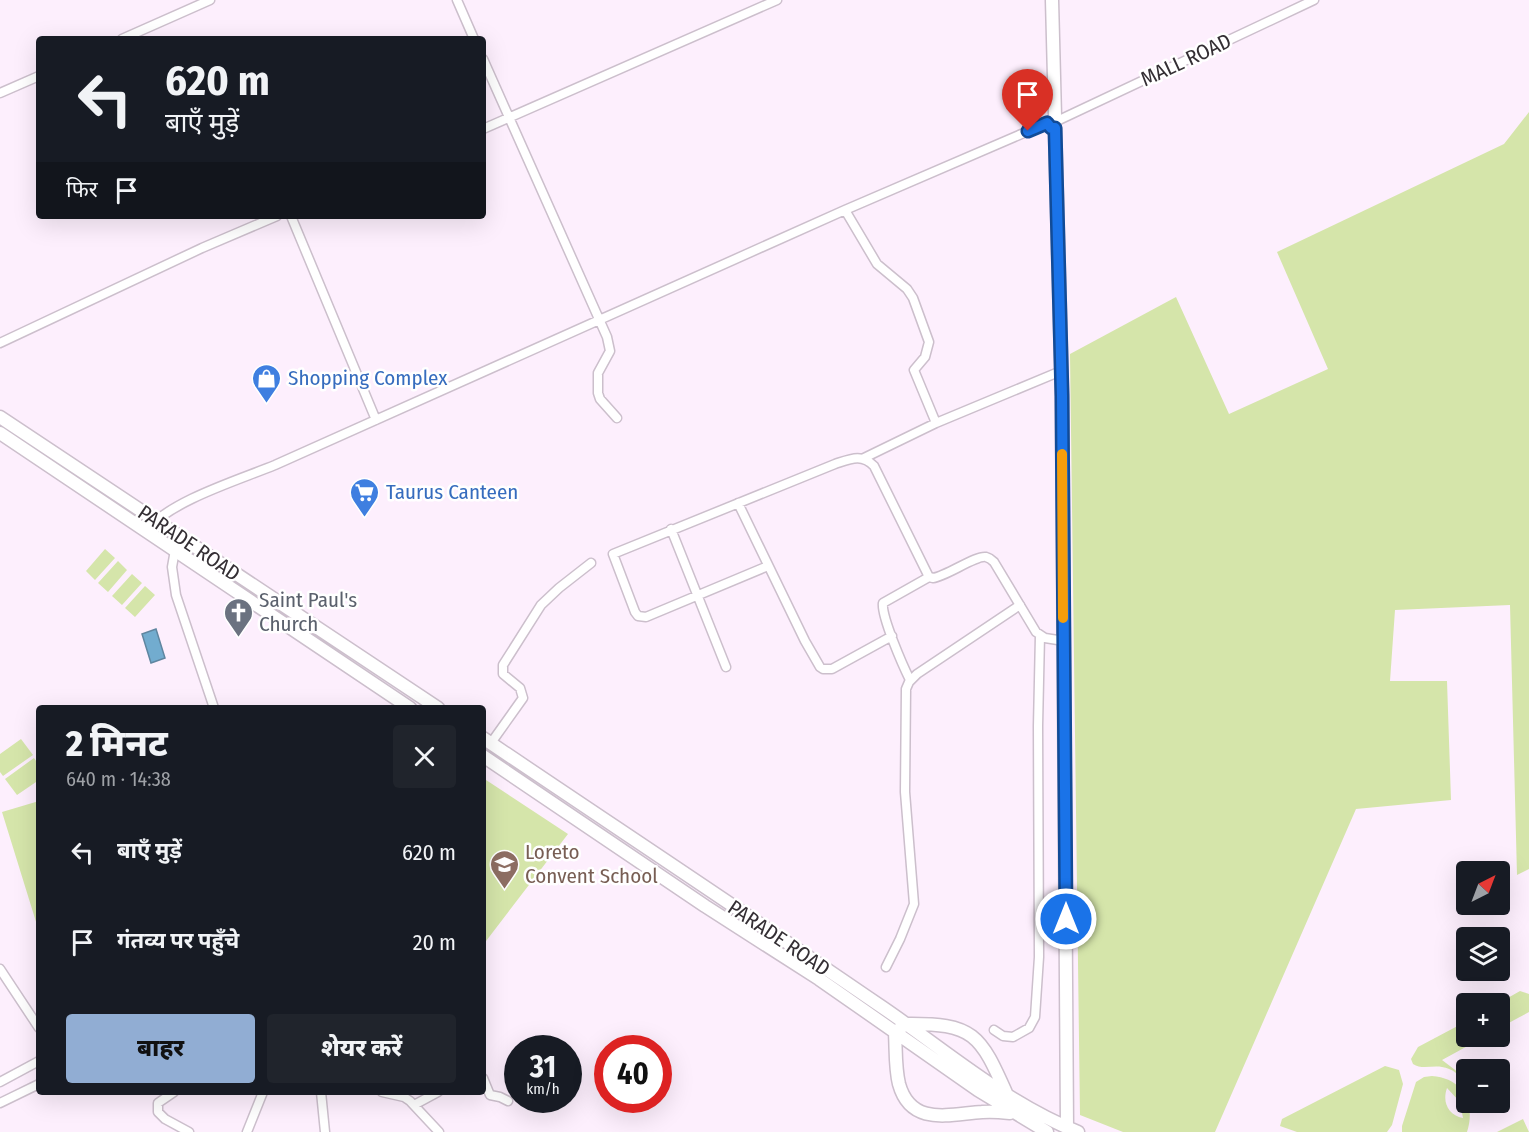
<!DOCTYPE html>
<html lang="hi">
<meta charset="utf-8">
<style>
:root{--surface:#171b24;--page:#20242c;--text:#f1f3f6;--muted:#9ea1a6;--accent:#91add3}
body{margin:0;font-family:"Fira Sans Condensed","Noto Sans Devanagari",sans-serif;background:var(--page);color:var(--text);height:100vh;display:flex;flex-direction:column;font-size:22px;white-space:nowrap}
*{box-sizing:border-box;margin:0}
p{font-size:20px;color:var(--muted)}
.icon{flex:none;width:33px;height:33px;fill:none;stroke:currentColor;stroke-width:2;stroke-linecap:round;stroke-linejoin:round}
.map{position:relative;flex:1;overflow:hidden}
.drawer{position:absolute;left:36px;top:705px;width:450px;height:390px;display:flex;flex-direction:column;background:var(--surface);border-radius:6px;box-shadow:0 6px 24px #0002}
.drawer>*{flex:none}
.banner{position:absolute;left:36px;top:36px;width:450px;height:183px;border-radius:6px;box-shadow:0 6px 24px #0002;background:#171b24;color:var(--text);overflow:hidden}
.needle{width:39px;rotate:42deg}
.tools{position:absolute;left:1456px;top:861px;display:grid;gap:12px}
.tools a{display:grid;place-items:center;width:54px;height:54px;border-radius:6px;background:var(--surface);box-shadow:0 6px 24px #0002;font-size:30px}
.speed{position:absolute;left:504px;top:1035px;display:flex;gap:12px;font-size:30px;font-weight:700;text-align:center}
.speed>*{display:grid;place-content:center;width:78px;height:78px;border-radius:50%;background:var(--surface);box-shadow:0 6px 24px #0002;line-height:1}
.speed small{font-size:15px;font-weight:400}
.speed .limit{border:9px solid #d22;background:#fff;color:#111}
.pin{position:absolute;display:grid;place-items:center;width:51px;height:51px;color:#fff;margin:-62px -26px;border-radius:50% 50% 50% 0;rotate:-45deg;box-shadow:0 0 6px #0007}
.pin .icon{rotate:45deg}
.me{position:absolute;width:66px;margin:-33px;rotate:0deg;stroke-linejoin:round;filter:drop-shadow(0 0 4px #0008)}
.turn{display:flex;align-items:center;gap:21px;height:126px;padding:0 30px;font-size:27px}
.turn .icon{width:78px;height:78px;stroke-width:2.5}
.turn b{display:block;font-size:42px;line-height:51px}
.then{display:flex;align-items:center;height:57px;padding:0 30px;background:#0003;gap:12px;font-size:22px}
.round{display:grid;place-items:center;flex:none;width:63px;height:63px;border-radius:6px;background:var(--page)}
.overview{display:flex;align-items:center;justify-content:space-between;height:102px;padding:0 30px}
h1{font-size:36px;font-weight:800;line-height:45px}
.button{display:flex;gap:12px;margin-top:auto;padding:12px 30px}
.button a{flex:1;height:69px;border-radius:6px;background:var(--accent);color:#111;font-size:24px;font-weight:800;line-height:69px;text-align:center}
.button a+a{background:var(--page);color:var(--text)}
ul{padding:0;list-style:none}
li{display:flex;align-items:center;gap:18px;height:90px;padding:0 30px}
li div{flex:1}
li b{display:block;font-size:22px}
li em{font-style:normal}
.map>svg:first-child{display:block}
.green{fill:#d5e5aa;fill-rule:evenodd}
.water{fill:#72accf;stroke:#5f86a0;stroke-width:1.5}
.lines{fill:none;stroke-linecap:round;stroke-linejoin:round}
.street-casing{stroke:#ccbfcc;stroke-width:11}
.secondary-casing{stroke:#ccbfcc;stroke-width:15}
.street{stroke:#fff;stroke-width:8}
.secondary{stroke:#fff;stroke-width:12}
.route-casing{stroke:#114b97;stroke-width:15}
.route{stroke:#1a73e8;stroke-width:10}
.slow{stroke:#f59e0b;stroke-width:10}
.labels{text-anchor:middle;stroke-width:5;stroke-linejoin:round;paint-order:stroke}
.street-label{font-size:21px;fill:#342f34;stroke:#fff}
.shop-label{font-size:21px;fill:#366cbe;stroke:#fff;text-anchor:start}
.worship-label{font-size:21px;fill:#5b616d;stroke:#fff;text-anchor:start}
.education-label{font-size:21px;fill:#785e54;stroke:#fff;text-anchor:start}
</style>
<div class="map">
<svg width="1529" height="1132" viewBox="0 0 1529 1132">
<rect width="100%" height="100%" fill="#fdeffd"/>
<path class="green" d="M1529,112V869L1517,875L1510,605L1395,610L1390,681H1447L1451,800L1356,809L1215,1132H1123L1080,1115L1070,354L1176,297L1229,414L1328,369L1277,252L1504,144Z
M105,549L115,558L95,580L86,571Z
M118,561L127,570L108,592L98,583Z
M132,574L142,583L122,605L112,596Z
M145,586L155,595L135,617L125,608Z
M21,739L33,755L3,776L0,772V754Z
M34,758L39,765V780L17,795L5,779Z
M483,778L568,834L483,945Z
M39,801V925H37L2,812Z
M1520,991L1529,994V1012L1505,1025L1500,1015L1499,1003Z
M1467,1021V1036L1484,1037L1442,1060L1467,1079V1082C1460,1076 1452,1068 1442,1067C1432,1065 1422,1070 1413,1064L1411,1059L1418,1047Z
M1385,1066L1399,1070L1403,1084L1392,1125L1387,1132H1297L1280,1126L1282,1119Z
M1432,1076C1463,1078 1476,1104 1467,1132H1402V1126L1416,1082L1424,1077ZM1447,1088L1460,1102L1463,1118C1448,1115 1442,1102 1447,1088Z
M1523,1119L1529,1132H1497Z"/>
<path class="water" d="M156,629L165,658L151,663L142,634Z"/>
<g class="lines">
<defs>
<path id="street" d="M457,0L474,39
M122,39L210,0
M483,59L607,337L610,351L598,373V393L600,399L617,418
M0,93L39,76
M1059,120L1314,0
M483,129L777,0
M845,210L877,264L907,289L913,298L929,342L925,357L914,370L936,423
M291,216L376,420
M0,343L202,248L277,216
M864,458L936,423L1061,371
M738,503L805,641L820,667L823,669H832L892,636
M671,529L726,667
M146,530C173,500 236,481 275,465L845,210L1047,123
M182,539L175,550L172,567L176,595L214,708
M768,566L646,617L638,616L635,612L613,554L835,464C850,459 862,453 874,466L929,577
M910,680C903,666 881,616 883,603L929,577L933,578C947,576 976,555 986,557C990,558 992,560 994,562L1036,632L1045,638L1064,641
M491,743L523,698L520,688L503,674V665L541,605L559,588L591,563
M886,967L900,939L914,904L905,792L906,689L909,682L917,674L1020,605
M0,969L39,1028
M994,1030L1003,1036L1013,1037L1029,1028L1035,1017L1039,957L1038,726L1040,635
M483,1078L490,1095L500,1097L508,1101
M0,1082L39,1061
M174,1092L158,1103V1112L165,1119L189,1132
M321,1092L325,1132
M382,1092L404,1097L410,1101L439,1132
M0,1103L39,1084
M414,1105L438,1092
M247,1132L263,1092"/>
<path id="secondary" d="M1052,0L1055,116
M1055,128L1062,396L1067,1128
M0,417L438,708
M0,433L410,708
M483,738C615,827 748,915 879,1005C944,1049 1005,1103 1078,1132
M483,756L705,906L819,979L978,1090L1047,1132
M1007,1095C980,1034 974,1023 905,1024L895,1033C896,1049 895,1068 899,1084C911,1127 950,1114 982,1112C991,1111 1001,1112 1010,1113"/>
</defs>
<use href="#street" class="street-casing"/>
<use href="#secondary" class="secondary-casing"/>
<use href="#street" class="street"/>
<use href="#secondary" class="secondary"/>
</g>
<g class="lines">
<defs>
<path id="route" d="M1028,131L1047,123L1051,128H1055L1062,396L1066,919"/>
</defs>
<use href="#route" class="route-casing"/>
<use href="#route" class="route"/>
<path class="slow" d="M1062,454L1063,618"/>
</g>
<defs>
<symbol id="shop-pin" viewBox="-11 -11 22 30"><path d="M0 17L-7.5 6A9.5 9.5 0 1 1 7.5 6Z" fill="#3f7fe0" stroke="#fff"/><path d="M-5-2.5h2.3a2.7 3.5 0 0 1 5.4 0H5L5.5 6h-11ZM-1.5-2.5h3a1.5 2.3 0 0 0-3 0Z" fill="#fff"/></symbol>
<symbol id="supermarket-pin" viewBox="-11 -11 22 30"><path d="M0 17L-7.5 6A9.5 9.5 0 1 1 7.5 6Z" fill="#3f7fe0" stroke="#fff"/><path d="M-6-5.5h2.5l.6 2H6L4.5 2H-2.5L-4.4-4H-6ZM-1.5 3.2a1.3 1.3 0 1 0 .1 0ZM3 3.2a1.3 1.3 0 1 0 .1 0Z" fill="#fff"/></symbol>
<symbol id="church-pin" viewBox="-11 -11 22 30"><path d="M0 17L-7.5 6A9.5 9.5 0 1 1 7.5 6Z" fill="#6b7280" stroke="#fff"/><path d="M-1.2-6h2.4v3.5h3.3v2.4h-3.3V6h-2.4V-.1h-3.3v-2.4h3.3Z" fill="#fff"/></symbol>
<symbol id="school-pin" viewBox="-11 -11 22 30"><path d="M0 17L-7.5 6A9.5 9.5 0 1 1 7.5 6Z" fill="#8d6e63" stroke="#fff"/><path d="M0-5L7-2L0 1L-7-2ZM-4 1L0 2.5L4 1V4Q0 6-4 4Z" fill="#fff"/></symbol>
</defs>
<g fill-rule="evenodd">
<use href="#shop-pin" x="250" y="362" width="33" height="45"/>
<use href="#supermarket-pin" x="348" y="476" width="33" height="45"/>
<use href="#church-pin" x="222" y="596" width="33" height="45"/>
<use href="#school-pin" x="488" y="848" width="33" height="45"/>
</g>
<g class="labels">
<g class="street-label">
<text transform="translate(1186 60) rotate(-25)" y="7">MALL ROAD</text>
<text transform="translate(189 543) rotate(34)" y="7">PARADE ROAD</text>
<text transform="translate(779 938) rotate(34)" y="7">PARADE ROAD</text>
</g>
<g class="shop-label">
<text x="288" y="385">Shopping Complex</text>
<text x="386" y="499">Taurus Canteen</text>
</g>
<g class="worship-label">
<text x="259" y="607">Saint Paul's<tspan x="259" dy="24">Church</tspan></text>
</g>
<g class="education-label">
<text x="525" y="859">Loreto<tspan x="525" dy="24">Convent School</tspan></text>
</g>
</g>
</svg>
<div class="tools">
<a><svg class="needle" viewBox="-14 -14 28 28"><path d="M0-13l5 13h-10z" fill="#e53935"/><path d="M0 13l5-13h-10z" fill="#9ea1a6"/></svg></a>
<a><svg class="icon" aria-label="layers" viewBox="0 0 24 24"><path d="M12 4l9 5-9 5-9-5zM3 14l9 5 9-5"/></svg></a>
<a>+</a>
<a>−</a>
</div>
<div class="speed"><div>31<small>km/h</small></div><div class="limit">40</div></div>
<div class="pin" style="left:1028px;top:131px;background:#d93025"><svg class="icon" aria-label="arrive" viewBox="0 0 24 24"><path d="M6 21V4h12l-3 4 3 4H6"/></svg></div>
<svg class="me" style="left:1066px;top:919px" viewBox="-20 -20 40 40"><circle r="17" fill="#1a73e8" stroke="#fff" stroke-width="3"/><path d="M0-11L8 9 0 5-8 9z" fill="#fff"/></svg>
<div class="banner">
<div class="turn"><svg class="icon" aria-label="left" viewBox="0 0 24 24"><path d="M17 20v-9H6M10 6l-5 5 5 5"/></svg><div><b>620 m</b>बाएँ मुड़ें</div></div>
<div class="then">फिर<svg class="icon" aria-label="arrive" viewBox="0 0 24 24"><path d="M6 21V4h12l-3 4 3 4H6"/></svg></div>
</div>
<section class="drawer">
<div class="overview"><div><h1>2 मिनट</h1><p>640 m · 14:38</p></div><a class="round"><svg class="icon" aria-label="close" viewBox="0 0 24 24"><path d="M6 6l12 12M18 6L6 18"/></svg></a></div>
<ul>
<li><svg class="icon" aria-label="left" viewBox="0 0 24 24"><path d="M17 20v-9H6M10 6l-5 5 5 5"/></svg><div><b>बाएँ मुड़ें</b></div><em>620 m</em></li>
<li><svg class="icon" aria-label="arrive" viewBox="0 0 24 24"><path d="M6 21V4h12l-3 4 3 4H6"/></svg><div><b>गंतव्य पर पहुँचे</b></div><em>20 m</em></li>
</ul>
<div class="button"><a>बाहर</a><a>शेयर करें</a></div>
</section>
</div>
